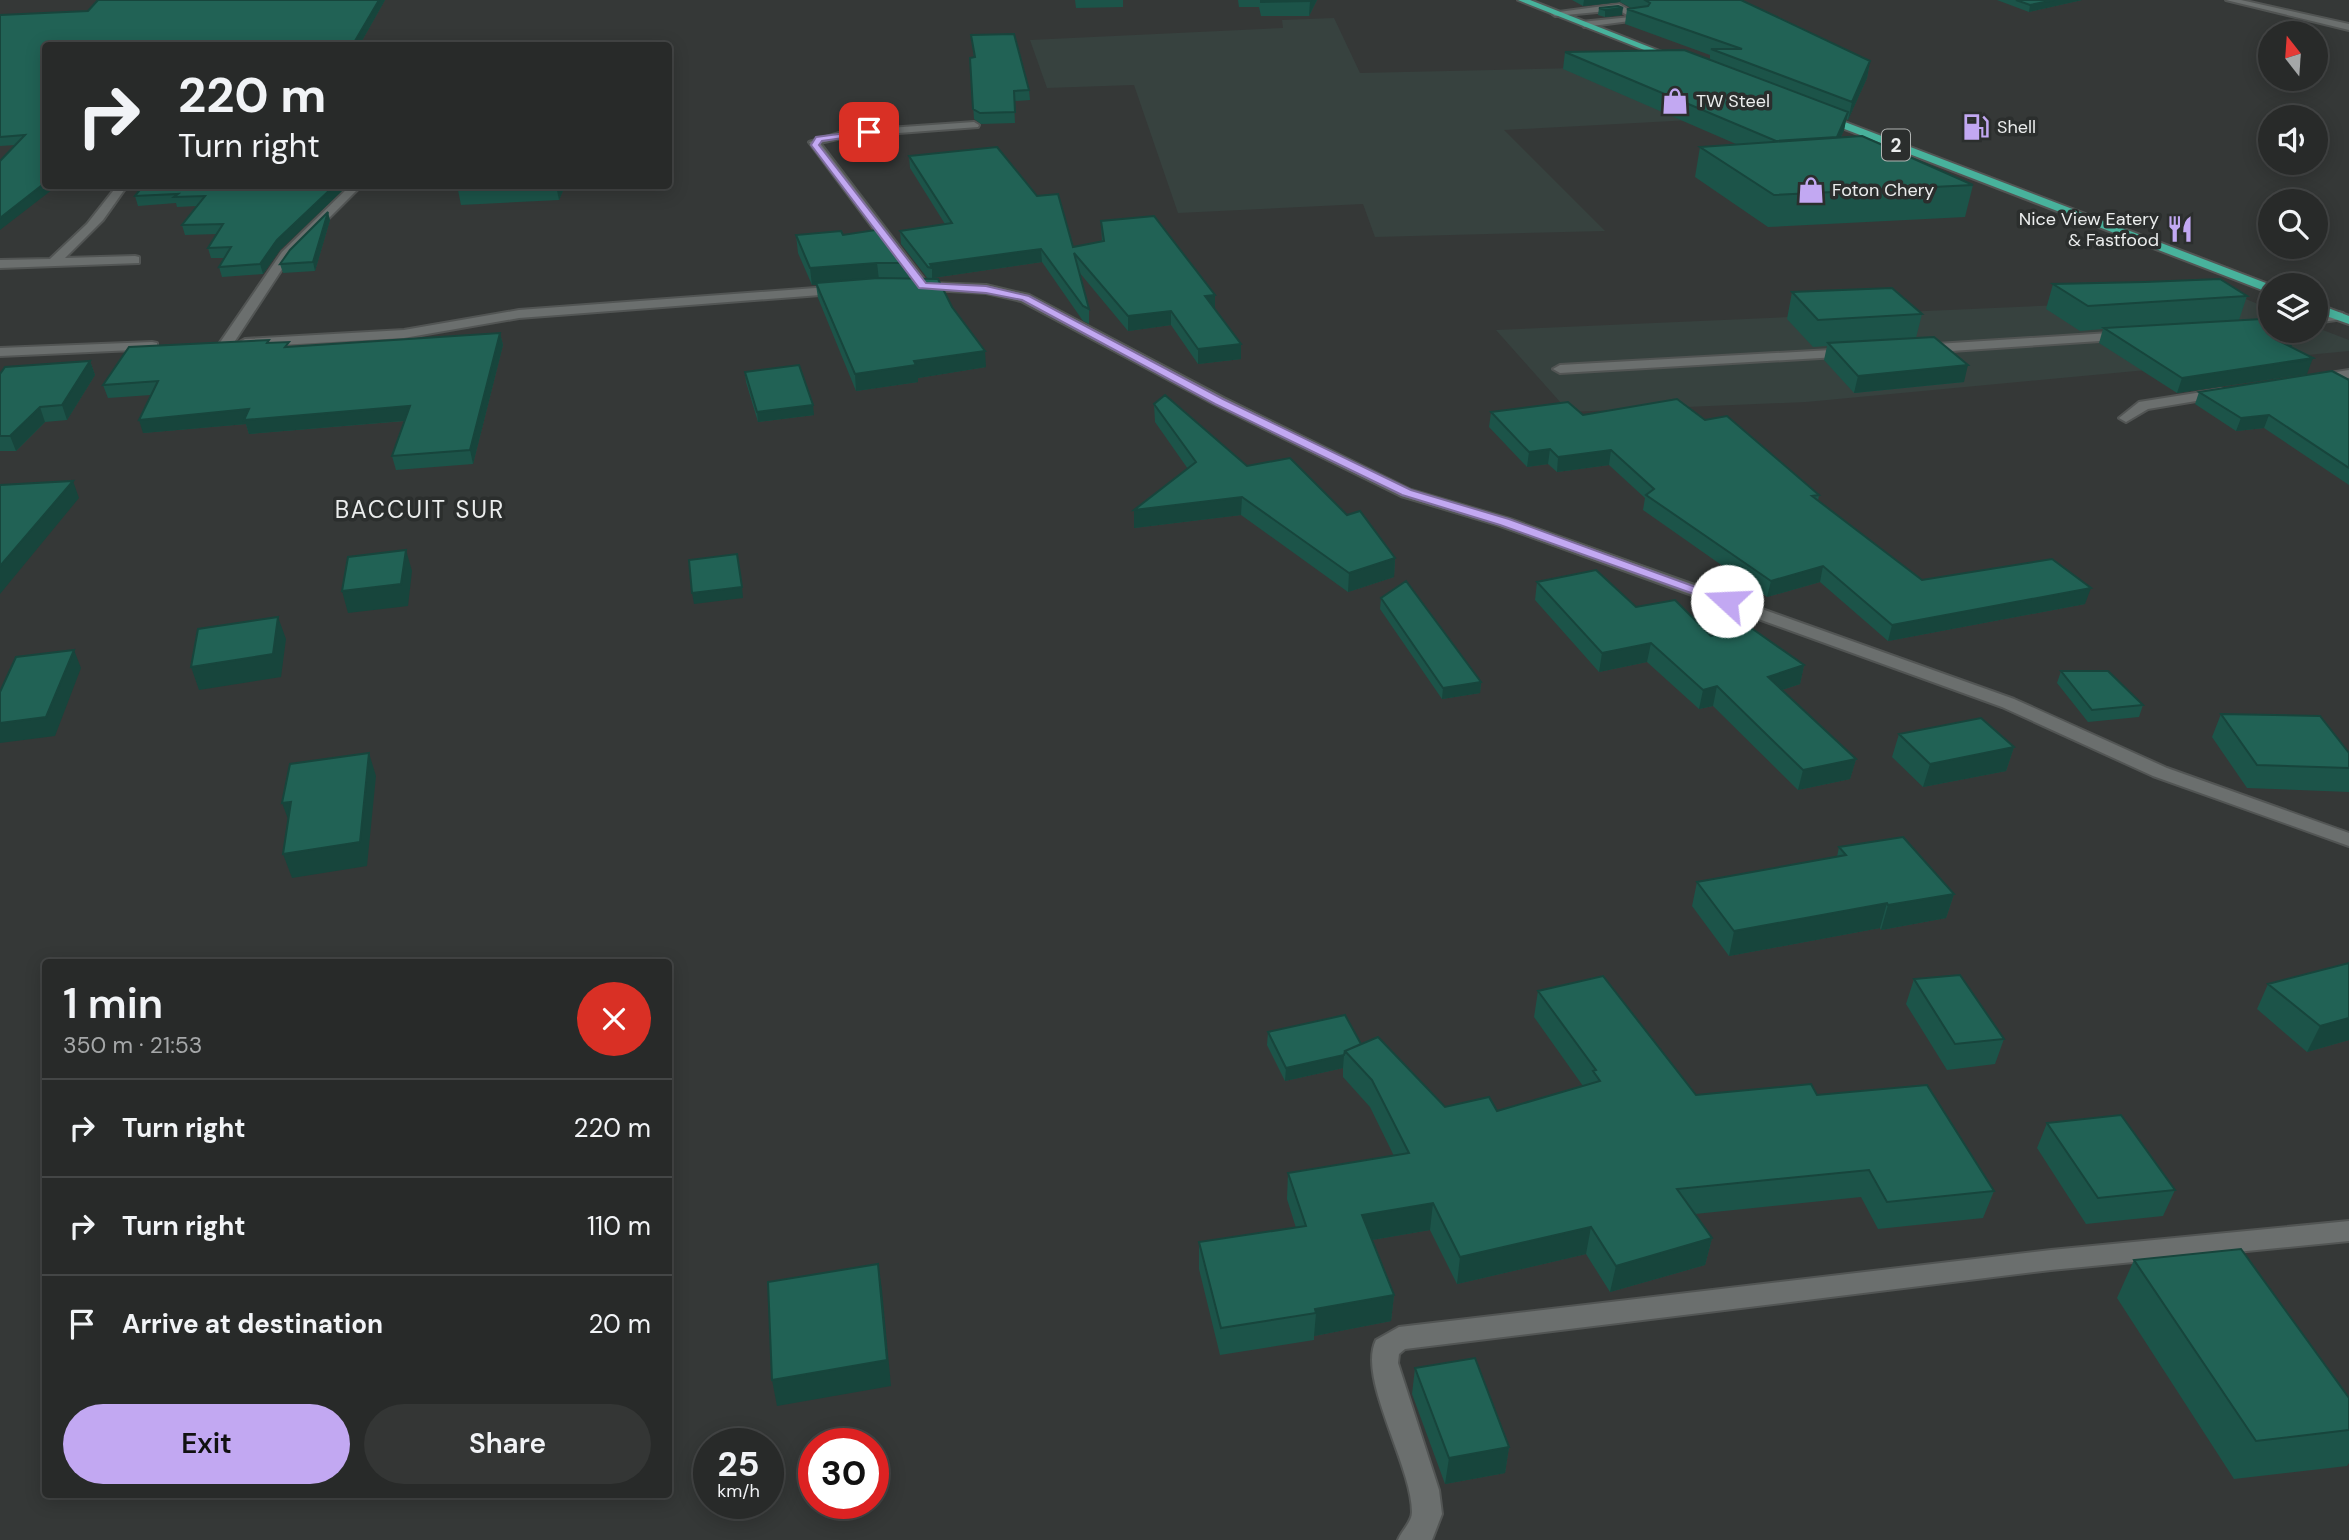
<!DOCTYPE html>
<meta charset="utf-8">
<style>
:root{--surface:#282a29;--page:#343635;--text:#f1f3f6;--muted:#a5a7a8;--line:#444646;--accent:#c2a8f2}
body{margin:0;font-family:"DM Sans",sans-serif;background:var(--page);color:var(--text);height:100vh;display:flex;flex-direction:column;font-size:26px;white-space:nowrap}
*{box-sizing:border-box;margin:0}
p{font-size:23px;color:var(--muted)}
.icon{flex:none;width:38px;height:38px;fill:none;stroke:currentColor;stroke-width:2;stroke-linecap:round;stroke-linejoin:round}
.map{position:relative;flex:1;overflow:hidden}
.drawer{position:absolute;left:42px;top:959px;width:630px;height:539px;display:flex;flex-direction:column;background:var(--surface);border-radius:7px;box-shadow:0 4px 18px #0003,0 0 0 2px var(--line)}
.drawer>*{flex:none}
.hud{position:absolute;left:42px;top:42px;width:630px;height:147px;border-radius:7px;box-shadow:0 4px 18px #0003,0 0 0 2px var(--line);background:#282a29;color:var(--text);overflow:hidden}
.needle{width:46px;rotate:343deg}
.tools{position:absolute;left:2258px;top:21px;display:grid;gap:14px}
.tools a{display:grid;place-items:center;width:70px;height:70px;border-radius:50%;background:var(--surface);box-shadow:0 4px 18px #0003,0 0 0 2px var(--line);font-size:35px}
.speed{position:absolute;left:693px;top:1428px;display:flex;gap:14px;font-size:35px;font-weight:700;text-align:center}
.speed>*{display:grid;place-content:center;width:91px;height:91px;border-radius:50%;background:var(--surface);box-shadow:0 4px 18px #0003,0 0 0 2px var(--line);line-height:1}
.speed small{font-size:18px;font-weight:400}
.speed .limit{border:10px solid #d22;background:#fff;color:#111}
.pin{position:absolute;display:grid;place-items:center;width:60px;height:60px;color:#fff;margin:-30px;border-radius:14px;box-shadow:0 4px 10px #0006}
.me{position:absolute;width:77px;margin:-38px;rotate:290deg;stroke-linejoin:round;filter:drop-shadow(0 0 5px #0008)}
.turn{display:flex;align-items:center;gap:24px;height:147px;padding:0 21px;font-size:32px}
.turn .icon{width:91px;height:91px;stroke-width:2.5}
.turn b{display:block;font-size:49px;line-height:60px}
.round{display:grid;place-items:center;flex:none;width:74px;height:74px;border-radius:37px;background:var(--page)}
.headline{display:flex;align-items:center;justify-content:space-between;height:119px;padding:0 21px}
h1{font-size:42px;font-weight:600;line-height:52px}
.action{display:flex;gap:14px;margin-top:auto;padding:14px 21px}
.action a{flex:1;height:80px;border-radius:42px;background:var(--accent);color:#111;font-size:28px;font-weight:600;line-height:80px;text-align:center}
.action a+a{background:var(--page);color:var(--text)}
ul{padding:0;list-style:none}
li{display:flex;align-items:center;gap:21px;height:98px;padding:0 21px;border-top:2px solid var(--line)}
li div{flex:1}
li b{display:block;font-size:26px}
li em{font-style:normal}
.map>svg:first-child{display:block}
.built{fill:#37423f}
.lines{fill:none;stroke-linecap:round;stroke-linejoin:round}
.service-casing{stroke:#525554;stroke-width:4}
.minor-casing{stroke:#525554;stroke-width:4}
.trunk-casing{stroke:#525554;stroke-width:4}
.service{fill:#6b6f6e;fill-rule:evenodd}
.minor{fill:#6b6f6e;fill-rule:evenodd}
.trunk{fill:#48b29c;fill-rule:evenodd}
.wall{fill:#1c5449}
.shaded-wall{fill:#17453c}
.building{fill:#216255;stroke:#17453c;stroke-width:2}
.route{fill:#c2a8f2;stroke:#7e6d9d;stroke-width:2}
.labels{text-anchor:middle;stroke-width:7;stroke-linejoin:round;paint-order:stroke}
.far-poi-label{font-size:18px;fill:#ebeded;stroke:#2b2e2d;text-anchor:start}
.shield{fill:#2b2e2d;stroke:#b1b4b3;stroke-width:2}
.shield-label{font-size:19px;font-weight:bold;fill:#ebeded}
.quarter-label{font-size:24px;letter-spacing:2px;fill:#ebeded;stroke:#2b2e2d}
</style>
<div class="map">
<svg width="2349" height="1540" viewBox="0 0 2349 1540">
<rect width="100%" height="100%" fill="#353837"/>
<path class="built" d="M1334,18L1360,73L1662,66L1783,115L1504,130L1605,231L1375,237L1363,204L1178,213L1134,85L1047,88L1030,40L1283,28L1282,20Z
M2241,297L2270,309V331H2315V327L2349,340V351L1806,402L1569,412L1496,330Z"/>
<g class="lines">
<defs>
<path id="service" d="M1619,4L1645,19L1584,27L1581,22L1631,17L1618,10L1555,16L1551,13Z
M2338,312L2343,313V319L2315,323V315Z
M2125,332L2130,333V339L1921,353L1914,349L1921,345Z
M1849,349L1856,353L1854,356L1560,373L1553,369L1560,365Z
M2349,370V378L2317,383L2310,379L2317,375Z
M2221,389L2228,393L2226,396L2148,409L2126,422L2119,418L2139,402Z"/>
<path id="minor" d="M2226,0H2241L2349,24V30Z
M974,122L979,125L978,127L846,137L820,143L927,283L986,285L1029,295L1224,398L1411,490L1510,519L2014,699L2167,768L2349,833V846L2153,776L2002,707L1498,525L1401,496L1214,404L1021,301L986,293L913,289L911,286L914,283L809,142L846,131Z
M117,186H127L103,220L65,258L135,256L139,257V263L0,268V260L50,259L87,224Z
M350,186H361L290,257L231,347H221L219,344L282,252Z
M842,286L848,290L846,293L519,318L404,338L245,347L238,343L245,339L404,330L519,310Z
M152,342L157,343V349L0,356V348Z
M2349,1221V1241L2051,1270L1405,1349L1399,1354L1398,1363L1439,1490L1442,1514L1432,1540H1398C1402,1530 1412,1522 1412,1512C1412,1465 1357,1378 1376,1340L1399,1327L2051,1250Z"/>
<path id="trunk" d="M1518,0H1530L1680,59L1672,61Z
M1816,114H1824L2271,285L2270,293L1816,118Z
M2315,303L2349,316V324L2315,312Z"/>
</defs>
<use href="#service" class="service-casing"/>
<use href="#minor" class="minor-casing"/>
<use href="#trunk" class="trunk-casing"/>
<use href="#service" class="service"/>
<use href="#minor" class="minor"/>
<use href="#trunk" class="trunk"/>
</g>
<path class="wall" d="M385,0L359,46H46V186L16,145L0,146V15Z
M1075,0H1123V7L1076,8Z
M1238,0H1317L1309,16H1261L1259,7H1239Z
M1572,0H1741L1870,61L1867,78L1848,120L1846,119L1844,130L1841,137L1973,185L1965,217L1768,227L1695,177L1700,147L1736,144L1563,69L1565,52L1710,59V55L1625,24L1627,9L1631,8L1620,2L1583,6Z
M1997,0H2082L2029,12Z
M1599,8L1622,15L1605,17L1598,15Z
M971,35L1029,90L1030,100L1014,101L1015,123L981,124L974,119L970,58L974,57Z
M909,156L1073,247L1102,242L1101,221L1215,295V309L1241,359L1198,364L1171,325L1128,331L1079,272L1089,309V324L1083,321L1042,262L932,278L952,307L986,367L918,378V382L856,391L818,298L816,285H812L798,253L796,235H843L908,263L909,279H928L901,244L900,231L945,224L910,168Z
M143,186H347L280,250L263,274L222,277L219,267L225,258H211L208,248L217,234L185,235L182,225L197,206L177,207L176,203L138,206L135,196Z
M460,186H565L559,200L461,205L458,190Z
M330,220L315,271L283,273L280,264Z
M2053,284L2247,296L2239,320L2291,347L2307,374L2177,393L2099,343L2103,329L2080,331L2046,309Z
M1792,292L1922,314L1916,338L1964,382L1854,393L1824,360L1827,346L1813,347L1787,319Z
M500,333L503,345L473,464L396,470L392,456L405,421L249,434L246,424L143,433L151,395L108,398L103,385L270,343L290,347Z
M90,361L95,375L67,420L45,422L16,451H0V374Z
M745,372L814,415L758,422L746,382Z
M2349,380V485L2264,428L2236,431L2195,404L2199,392Z
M1154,404L1247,466L1347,515L1395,558L1394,577L1348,592L1241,515L1134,528L1188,469L1155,422Z
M1491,412L1705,420L1819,495L1818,501L1922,580L2085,604L1888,641L1820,582L1767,597L1643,510L1645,498L1609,465L1557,472L1548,464L1527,467L1489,427Z
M1537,582L1636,607L1711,636L1804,665L1800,684L1782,690L1856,759L1850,779L1798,790L1713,706L1699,709L1647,662L1599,672L1535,600Z
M1381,598L1481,682L1480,693L1442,699L1380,609Z
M2061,671L2143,705L2139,717L2088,722L2057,683Z
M2221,714L2349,753V792L2247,788L2212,737Z
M1899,734L2014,747L2006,771L1923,787L1892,757Z
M1839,847L1954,894L1946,918L1881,930L1880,928L1729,956L1692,906L1697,882L1837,857Z
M2349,963V1040L2307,1052L2257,1009L2268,984Z
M1914,979L2004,1039L1995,1064L1947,1070L1906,1004Z
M1538,991L1696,1095H1817L1994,1191L1983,1218L1878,1229L1861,1197L1695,1214L1712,1238L1705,1265L1610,1292L1586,1254L1457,1284L1430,1230L1372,1240L1394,1295L1391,1321L1314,1336V1340L1220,1355L1199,1269V1242L1296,1228L1287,1199L1288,1173L1394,1156L1370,1107L1343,1077V1068L1285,1081L1267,1045L1268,1032L1361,1044L1445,1107L1497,1111L1583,1086L1534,1017Z
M2047,1123L2175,1190L2163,1216L2086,1224L2037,1148Z
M2134,1260L2349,1398V1463L2347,1466L2234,1479L2117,1298Z
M1415,1368L1509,1447L1505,1473L1445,1484L1412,1394Z"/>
<path class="shaded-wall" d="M379,0H385L359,46H352Z
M1311,0H1317L1309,16L1310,1Z
M1584,0H1621L1620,2L1583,6Z
M2054,0H2082L2029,12L2030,5Z
M1623,8L1622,15L1605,17V10Z
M1870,61L1867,78L1848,120L1852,102Z
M1848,112L1844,130L1830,162L1794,169Z
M46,182V186H57L0,230V218Z
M334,186H347L280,250L263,274L260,264L277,240Z
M556,186H565L559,200Z
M328,212L330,220L315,271L313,262Z
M1041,249L1042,262L932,278V268L930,264Z
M877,263L879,280L812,285L810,268Z
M1215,295V309L1205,296Z
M1171,311V325L1128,331V316Z
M500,333L503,345L473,464L470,450Z
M2294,340L2288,355L2279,341Z
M1241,344V359L1198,364V349Z
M985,351L986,367L918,378V382L856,391L855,374L914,361Z
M2313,358L2307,374L2177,393L2182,378Z
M90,361L95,375L67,420L62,405Z
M1968,365L1964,382L1854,393L1858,376Z
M813,405L814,415L758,422L757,412Z
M410,406L414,420L249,434L246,424L143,433L139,420L249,409Z
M40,407L45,422L16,451L10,436Z
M2269,415L2264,428L2236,431L2241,418Z
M1550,449L1548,464L1527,467L1529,452Z
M1611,450L1609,465L1557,472L1558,457Z
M73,481L79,498L0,594V566Z
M1242,497L1241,515L1134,528V510Z
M406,550L412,571L408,606L348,613L342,591Z
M1395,558L1394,577L1348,592L1349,573Z
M1823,566L1820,582L1767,597L1771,581Z
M742,587L743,598L694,604L692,593Z
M2091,588L2085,604L1888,641L1892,625Z
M278,617L286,639L281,677L199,690L191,667Z
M1651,643L1647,662L1599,672L1602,653Z
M74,650L81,668L55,736L0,743V723Z
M1804,665L1800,684L1763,696L1768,677Z
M1481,682L1480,693L1442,699L1443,688Z
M1717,686L1713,706L1699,709L1703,690Z
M2014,747L2006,771L1923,787L1930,764Z
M369,753L376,776L367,866L292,878L283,854Z
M1856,759L1850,779L1798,790L1803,770Z
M291,802V827L282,803Z
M1954,894L1946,918L1881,930L1888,905Z
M1887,903L1880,928L1729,956L1734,931Z
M2349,1018V1040L2307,1052L2320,1026Z
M1344,1055L1343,1068L1285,1081L1286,1068Z
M1433,1203L1430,1230L1360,1242L1362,1215Z
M1591,1227L1586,1254L1457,1284L1460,1257Z
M1712,1238L1705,1265L1610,1292L1616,1266Z
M878,1264L882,1290L891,1386L777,1406L772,1380Z
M1394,1295L1391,1321L1314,1336L1316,1313L1315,1309Z
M1509,1447L1505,1473L1445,1484L1449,1458Z"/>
<path class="building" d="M98,0H379L352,46H46V182L0,218V161L25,135L0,137V15L88,11Z
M1261,0H1311L1310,1L1261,2Z
M1645,0H1741L1870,61L1852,102L1711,49H1742L1627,9L1648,6L1650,3Z
M2016,0H2054L2030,5Z
M1618,6L1623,8L1605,10L1599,8Z
M1014,34L1029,90L1014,91L1015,112L980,113L973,109L970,58L975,57L971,35Z
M1684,50L1848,112L1837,137L1776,141L1565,52Z
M1862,136L1973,185L1774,195L1700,147Z
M997,147L1037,196L1058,194L1073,247L1104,241L1101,221L1154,216L1215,295L1205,296L1241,344L1198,349L1171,311L1128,316L1074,253L1089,309L1083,306L1041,249L930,264L932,268L928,267L900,231L952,223L909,156Z
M143,186H334L277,240L260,264L219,267L231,247L208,248L223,224L182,225L205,196L174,197L178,194L135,196Z
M460,186H552L458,190Z
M328,212L313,262L280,264L290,250Z
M882,229L908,263H877L810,268L796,235L841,231L843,235Z
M878,278L938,279L952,307L985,351L914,361L916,365L855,374L816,283Z
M2220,279L2247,296L2088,306L2053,284L2145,282Z
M1892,288L1922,314L1818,320L1792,292Z
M2262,319L2270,324V331H2280L2294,340L2279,341L2313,358L2182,378L2104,328Z
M500,333L470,450L392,456L410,406L244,420L249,409L139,420L158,381L103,385L129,347L269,340L267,343L289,342L285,347Z
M1934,337L1968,365L1858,376L1828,343Z
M90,361L62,405L40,407L10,436H0V374L5,367Z
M799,365L813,405L757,412L745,372Z
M2332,371L2349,380V468L2269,415L2241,418L2199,392Z
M1165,395L1247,466L1290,458L1347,515L1360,511L1395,558L1349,573L1242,497L1134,510L1196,462L1154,404Z
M1677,399L1705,420L1727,416L1819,495L1812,496L1922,580L2052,559L2091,588L1892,625L1823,566L1771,581L1646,495L1654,489L1611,450L1558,457L1550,449L1529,452L1491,412L1568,402L1583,415Z
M73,481L0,566V485Z
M406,550L401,584L342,591L348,557Z
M737,554L742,587L692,593L689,560Z
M1596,570L1636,607L1675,600L1711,636L1747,625L1804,665L1768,677L1856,759L1803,770L1717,686L1703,690L1651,643L1602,653L1537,582Z
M1406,581L1481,682L1443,688L1381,598Z
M278,617L273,654L191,667L198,629Z
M74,650L46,717L0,723V692L16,657Z
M2061,671H2108L2143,705L2092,710Z
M2221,714L2320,716L2349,753V768L2257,765Z
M1981,718L2014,747L1930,764L1899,734Z
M369,753L360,842L283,854L291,802L282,803L290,764Z
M1903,837L1954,894L1888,905L1887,903L1734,931L1697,882L1846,855L1839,847Z
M2349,963V1018L2320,1026L2268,984Z
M1960,975L2004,1039L1955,1044L1914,979Z
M1603,976L1696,1095L1811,1084L1817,1095L1927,1085L1994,1191L1887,1202L1869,1170L1677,1189L1712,1238L1616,1266L1591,1227L1460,1257L1433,1203L1362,1215L1394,1295L1315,1309L1316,1313L1221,1328L1199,1242L1306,1226L1288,1173L1409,1153L1372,1080L1345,1051L1378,1037L1445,1107L1489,1097L1497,1111L1600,1081L1593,1071L1596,1070L1538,991Z
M1345,1015L1361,1044L1345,1051L1344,1055L1286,1068L1268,1032Z
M2121,1115L2175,1190L2098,1198L2047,1123Z
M2241,1249L2349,1398V1430L2256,1441L2134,1260Z
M878,1264L887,1360L772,1380L768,1282Z
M1475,1358L1509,1447L1449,1458L1415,1368Z"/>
<path class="route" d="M869,130L872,134L822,141L819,145L926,283L986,286L1029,296L1223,399L1411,490L1509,519L1734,601L1731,604H1722L1500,525L1402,495L1215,404L1022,300L986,293L919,288L811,145L816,137Z"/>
<defs>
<symbol id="shop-bare" viewBox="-9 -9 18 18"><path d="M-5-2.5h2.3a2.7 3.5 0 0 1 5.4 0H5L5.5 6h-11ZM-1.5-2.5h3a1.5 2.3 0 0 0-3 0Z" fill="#c2a8f2" stroke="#2b2e2d" stroke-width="2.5" paint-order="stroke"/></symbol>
<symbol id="fuel-bare" viewBox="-9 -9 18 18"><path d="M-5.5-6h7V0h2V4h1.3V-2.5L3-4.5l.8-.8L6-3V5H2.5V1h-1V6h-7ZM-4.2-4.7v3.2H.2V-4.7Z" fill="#c2a8f2" stroke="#2b2e2d" stroke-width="2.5" paint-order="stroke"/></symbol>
<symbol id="restaurant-bare" viewBox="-9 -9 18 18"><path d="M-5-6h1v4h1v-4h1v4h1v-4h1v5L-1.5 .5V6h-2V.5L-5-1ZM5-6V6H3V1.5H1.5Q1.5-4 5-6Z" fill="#c2a8f2" stroke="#2b2e2d" stroke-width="2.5" paint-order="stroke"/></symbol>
</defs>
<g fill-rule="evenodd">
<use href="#shop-bare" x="1656" y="82" width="38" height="38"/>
<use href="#fuel-bare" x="1957" y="108" width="38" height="38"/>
<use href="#shop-bare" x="1792" y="171" width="38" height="38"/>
<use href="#restaurant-bare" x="2161" y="210" width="38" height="38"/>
</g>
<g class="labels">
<g class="far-poi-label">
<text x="1696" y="107">TW Steel</text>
<text x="1997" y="133">Shell</text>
<text x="1832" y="196">Foton Chery</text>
<text x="2159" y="225" text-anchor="end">Nice View Eatery<tspan x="2159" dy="21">&amp; Fastfood</tspan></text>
</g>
<rect class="shield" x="1882" y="129.5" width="28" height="31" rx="5"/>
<g class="shield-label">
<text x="1896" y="152">2</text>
</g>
<g class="quarter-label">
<text x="420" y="518">BACCUIT SUR</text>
</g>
</g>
</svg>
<div class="tools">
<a><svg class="needle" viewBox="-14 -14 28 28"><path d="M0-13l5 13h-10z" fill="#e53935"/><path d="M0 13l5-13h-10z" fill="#a5a7a8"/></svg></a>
<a><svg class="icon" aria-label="sound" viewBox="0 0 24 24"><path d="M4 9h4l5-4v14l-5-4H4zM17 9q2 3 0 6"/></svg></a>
<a><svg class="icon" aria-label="search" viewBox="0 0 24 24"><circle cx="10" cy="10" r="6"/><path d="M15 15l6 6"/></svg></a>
<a><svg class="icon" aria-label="layers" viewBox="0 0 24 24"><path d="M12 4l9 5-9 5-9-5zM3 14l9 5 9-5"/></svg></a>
</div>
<div class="speed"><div>25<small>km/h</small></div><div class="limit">30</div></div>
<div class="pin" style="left:869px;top:132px;background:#d93025"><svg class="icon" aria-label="arrive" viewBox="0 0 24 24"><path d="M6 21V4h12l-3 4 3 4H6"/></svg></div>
<svg class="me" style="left:1727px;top:601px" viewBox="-20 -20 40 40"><circle r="19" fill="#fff"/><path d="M0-13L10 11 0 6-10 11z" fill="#c2a8f2"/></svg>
<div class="hud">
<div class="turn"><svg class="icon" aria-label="right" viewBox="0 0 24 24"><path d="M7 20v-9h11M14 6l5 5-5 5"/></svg><div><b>220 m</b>Turn right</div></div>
</div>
<section class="drawer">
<div class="headline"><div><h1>1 min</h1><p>350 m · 21:53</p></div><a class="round" style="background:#d93025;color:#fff"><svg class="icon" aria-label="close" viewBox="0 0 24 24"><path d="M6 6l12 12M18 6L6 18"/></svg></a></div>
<ul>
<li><svg class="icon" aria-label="right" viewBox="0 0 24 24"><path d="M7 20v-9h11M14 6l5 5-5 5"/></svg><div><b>Turn right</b></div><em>220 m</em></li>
<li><svg class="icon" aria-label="right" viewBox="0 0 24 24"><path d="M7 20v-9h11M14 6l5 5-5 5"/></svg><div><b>Turn right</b></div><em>110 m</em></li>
<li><svg class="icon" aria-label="arrive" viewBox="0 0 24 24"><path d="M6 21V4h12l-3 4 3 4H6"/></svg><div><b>Arrive at destination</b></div><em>20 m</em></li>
</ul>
<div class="action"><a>Exit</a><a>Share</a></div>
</section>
</div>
